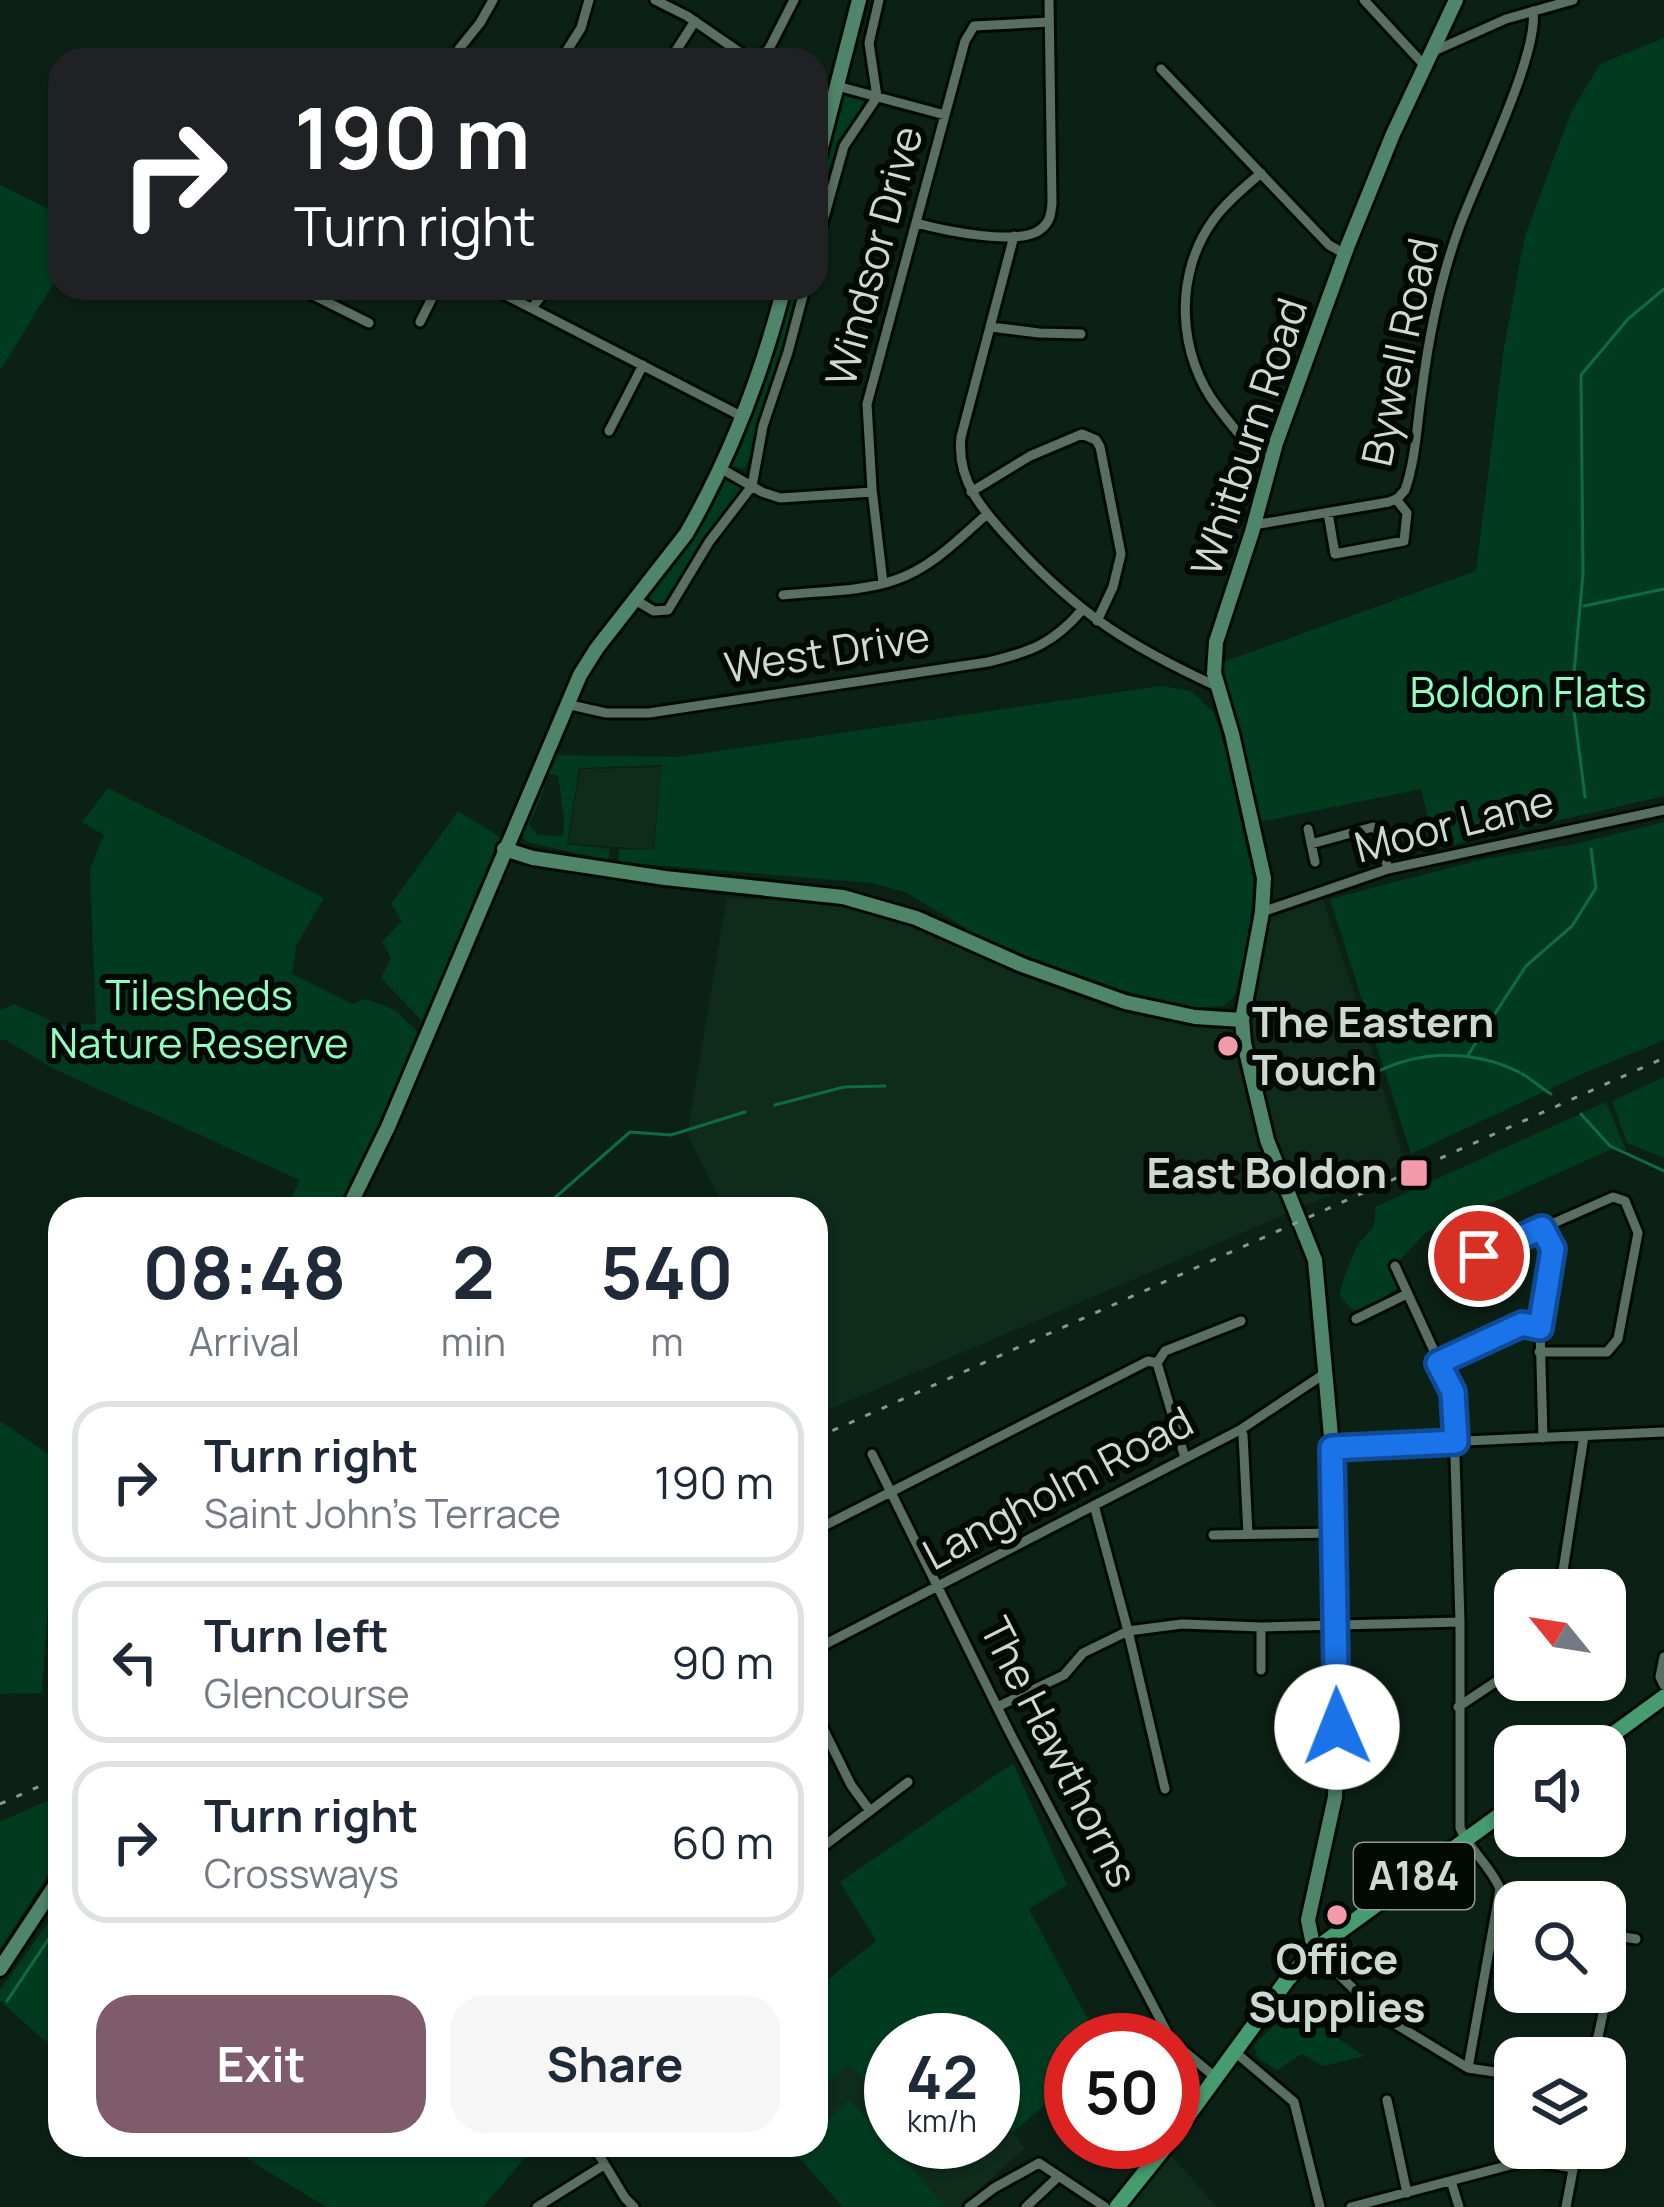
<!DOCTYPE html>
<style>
:root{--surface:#fff;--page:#f6f6f7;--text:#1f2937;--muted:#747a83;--line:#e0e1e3;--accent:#7e5c6b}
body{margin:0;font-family:Manrope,sans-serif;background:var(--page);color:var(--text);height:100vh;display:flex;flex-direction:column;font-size:45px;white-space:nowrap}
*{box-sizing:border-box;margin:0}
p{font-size:39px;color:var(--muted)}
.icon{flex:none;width:66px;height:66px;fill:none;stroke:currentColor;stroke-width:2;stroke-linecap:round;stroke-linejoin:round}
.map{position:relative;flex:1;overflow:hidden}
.side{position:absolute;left:48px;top:1197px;width:780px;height:960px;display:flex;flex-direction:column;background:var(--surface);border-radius:36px;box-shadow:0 3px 9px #0004}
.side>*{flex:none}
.hud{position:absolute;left:48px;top:48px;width:780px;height:252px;border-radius:36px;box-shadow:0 3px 9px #0004;background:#202124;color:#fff;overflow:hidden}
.needle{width:78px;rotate:300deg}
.fabs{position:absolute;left:1494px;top:1569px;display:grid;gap:24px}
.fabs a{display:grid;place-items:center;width:132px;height:132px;border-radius:24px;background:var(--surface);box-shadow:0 3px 9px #0004;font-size:60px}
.speed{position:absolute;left:864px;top:2013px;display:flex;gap:24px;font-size:60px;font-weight:700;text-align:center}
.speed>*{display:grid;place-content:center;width:156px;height:156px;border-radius:50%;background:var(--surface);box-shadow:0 3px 9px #0004;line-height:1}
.speed small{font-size:30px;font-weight:400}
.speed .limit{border:18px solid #d22;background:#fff;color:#111}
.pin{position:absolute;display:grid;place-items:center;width:102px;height:102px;color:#fff;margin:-51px;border:6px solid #fff;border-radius:50%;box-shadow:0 3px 12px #0007}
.me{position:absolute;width:132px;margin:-66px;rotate:359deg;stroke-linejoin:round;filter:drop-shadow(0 0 9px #0008)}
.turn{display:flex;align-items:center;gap:42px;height:252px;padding:0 48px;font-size:54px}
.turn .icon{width:156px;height:156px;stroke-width:2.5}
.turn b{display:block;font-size:84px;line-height:102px}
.eta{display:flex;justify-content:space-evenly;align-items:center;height:204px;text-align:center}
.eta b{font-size:72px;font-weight:700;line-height:84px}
.action{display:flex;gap:24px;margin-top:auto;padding:24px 48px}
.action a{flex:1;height:138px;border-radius:36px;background:var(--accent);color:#fff;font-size:48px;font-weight:700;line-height:138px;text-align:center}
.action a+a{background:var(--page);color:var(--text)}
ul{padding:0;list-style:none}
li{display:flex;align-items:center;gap:36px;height:162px;margin:0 24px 18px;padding:0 24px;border:6px solid var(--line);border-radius:36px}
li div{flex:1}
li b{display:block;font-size:45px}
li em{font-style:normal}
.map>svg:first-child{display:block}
.built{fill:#0f2b1c}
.green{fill:#003b20}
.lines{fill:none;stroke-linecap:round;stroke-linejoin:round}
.stream{stroke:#0e6b42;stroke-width:3}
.street-casing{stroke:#000a03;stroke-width:15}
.secondary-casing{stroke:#000a03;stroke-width:20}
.primary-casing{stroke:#000a03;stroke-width:21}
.street{stroke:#586f61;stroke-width:9}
.secondary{stroke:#4f8568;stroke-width:14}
.primary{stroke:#469b70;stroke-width:15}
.rail{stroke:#8a9990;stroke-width:3;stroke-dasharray:6 12;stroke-linecap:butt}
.route-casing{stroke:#114b97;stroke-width:30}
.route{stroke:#1a73e8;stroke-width:21}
.poi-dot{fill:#f39aab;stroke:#020804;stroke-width:4.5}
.labels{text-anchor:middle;stroke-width:12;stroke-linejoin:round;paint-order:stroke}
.shield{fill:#020804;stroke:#909b94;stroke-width:3}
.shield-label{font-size:39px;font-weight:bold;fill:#cddad2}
.street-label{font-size:42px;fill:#cddad2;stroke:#020804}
.park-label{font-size:42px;fill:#8ffebf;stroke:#020804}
.poi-label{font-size:42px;font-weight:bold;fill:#cddad2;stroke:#020804;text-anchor:start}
</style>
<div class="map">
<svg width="1664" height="2207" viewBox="0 0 1664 2207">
<rect width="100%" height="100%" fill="#0c2115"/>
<path class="built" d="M662,767L653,850L568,843L580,769Z
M727,898L843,903L914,920L1123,1005L1235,1030L1269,918L1322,898L1361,1014L1405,1163L816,1415V1209H725L687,1134Z
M848,2064L870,2087L891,2068V2142H993V2107L1025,2148L960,2207H843L788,2145H816V2094Z
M1170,2154L1217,2207H1128Z"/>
<path class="green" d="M1664,38V796L1436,849L1421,789L1260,822L1218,664L1476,571L1504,348L1525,236L1571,112L1600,64Z
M844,94L863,98C866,115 849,124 841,139C827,165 823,198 816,226V197Z
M0,185L60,215V273L0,371Z
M791,288H800L785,343L758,420L754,449L745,468L733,467L730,462L779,335Z
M727,477H732L740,482L741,494L699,546L664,603L655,604L649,597L654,588L692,535Z
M1161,686L1191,691L1214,713L1225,749L1254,882L1248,938L1235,995L1224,1006L1192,1008L1082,980L976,934L905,892L872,883L618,862L619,849L654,850L662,765L579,768L567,844L610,849L608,860L530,843L523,838L526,815L540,784L545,787L529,825L538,835L563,836L564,818L558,776L544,772L552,755L677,757Z
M108,788L324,898L296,946L292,974L352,1004L366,999L395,1010L418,1032L380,1123L338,1209H285L300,1180L56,1070L4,1039L0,1041V1010L14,1004L61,1025L96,1024L90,869L104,835L82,822Z
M458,811L500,837L423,1022L381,978L391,958L382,942L402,921L391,904Z
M1664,822V1040L1584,1073L1411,1154L1330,899L1484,859L1571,845Z
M1664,1077V1158L1627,1143L1612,1101Z
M1606,1102L1626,1150L1612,1149L1425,1233L1401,1259L1392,1263L1399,1288L1362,1310H1353L1340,1296C1340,1285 1351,1259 1356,1249C1366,1229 1378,1235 1375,1207Z
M0,1421L60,1462V1593L48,1605L42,1693L0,1694Z
M1013,1763L1067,1885L1029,1909L1099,2040H1071V2081L1013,2133L993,2105V2040H947L936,2026L921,2040H891V2068L870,2087L848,2064L816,2094V1989L876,1941L840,1882Z
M60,1795V1856L0,1949V1822Z
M60,1906V2054L0,2001V1990Z
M1285,2002L1364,2056L1323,2066L1302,2054L1277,2070L1258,2058L1254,2046L1272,2027Z
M850,2100L853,2103L946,2207H843L793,2151L800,2145H816V2130Z
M225,2145H536L483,2207H326Z"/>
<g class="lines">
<path class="stream" d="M1584,606L1664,589
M1585,797L1572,695L1583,574L1581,375L1628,319L1664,289
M1468,1055L1526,966L1572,926L1596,888L1591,849
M1379,1071C1423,1050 1475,1050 1519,1072C1530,1078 1540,1087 1551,1094
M775,1105L844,1087L885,1086
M1581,1114L1610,1146L1664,1171
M542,1209L630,1132L671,1135L745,1112
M7,2001L60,1922"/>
<defs>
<path id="street" d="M655,0L687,16L751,60
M1364,0L1425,66
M459,49L480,23L493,0
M1432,52L1506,19L1573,0
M561,60L581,28L589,0
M670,60L695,21
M757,60L769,49L794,0
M1161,69L1329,245L1345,254
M837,86L945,115
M1261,173C1245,187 1227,201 1214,219C1173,274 1177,356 1219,409C1234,428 1250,451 1272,460
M916,223C942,230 1020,247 1041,229C1050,222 1051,214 1052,203L1049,0
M1014,236L961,437C956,481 984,512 1012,542C1077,613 1129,646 1216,686
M816,246L844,146L877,97L869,43L879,0
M299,288L369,323
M492,288L743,417
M532,308L547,288
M420,322L437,288
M991,327L1039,333L1081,334
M609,431L643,365
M720,468L762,492L780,498L872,492
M971,492L1030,456L1082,434L1096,440L1100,447L1121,554L1113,587L1097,621
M1328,513L1335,554L1404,541L1407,513L1396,499
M1254,525L1389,502L1398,498L1405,490C1416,459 1417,422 1422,390C1429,335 1440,280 1459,228C1476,180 1539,55 1533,11
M883,583L872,489L867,404L965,41L974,26L1049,22
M783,595C819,591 861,592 895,580C931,568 959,539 987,514
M635,600L654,611L668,610L709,542L752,486L763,426L788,352L805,288
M566,704L606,713H649L988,662C1030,652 1053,644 1082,610
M1308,829L1315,862
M1311,844L1373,827L1378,832L1388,869
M1262,912L1388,869L1664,810
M1542,1228L1553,1249L1540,1328L1543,1438
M1479,1256L1613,1197L1625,1201L1638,1233L1618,1339L1607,1352H1539
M1395,1266L1453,1392L1460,1622V1828C1470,1851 1491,1866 1500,1889L1468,2068
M1356,1319L1407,1294
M1157,1363L1185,1458
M1157,1363L1165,1351L1241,1321
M1438,1363L1522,1324L1540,1328
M1240,1430L1243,1435L1248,1534
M1332,1447L1664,1432
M872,1454L1009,1731L1171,2040
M1094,1505L1128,1631L1165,1789
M816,1530L1148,1361L1157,1363
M1213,1535L1334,1533
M1560,1590L1584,1436
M816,1649L1240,1430L1324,1374
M1664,1657L1660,1677L1664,1685
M1261,1670V1627
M997,1707L1064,1675L1083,1653L1128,1631L1182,1624L1261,1627L1460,1622
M1458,1707L1515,1669
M816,1714L851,1785L870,1811
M816,1852L908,1782
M1605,1934L1636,1939
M1314,1950L1379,2014L1468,2068L1515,2075
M1173,2042L1215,2077
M1235,2052L1294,2102L1320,2207
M1576,2058L1590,2051L1598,2037L1619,1937
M1387,2100L1407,2193
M593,2145L625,2198L634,2207
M1451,2181L1459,2207
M537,2207L604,2165
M969,2207L994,2188L1039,2163L1105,2207
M1026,2207L1059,2176
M1351,2207L1529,2160L1573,2168
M1566,2207L1577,2148"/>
<path id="secondary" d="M816,167L859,0
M504,849L533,858L665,878L843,897L916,918L1022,965L1125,1002L1195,1017L1242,1020
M348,1209L388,1127L580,675L597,648L686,534C730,458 762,373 784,288
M1314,1950L1308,1920L1335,1797L1337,1727L1332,1447L1315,1260L1267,1140L1244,1043L1242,1020L1262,912L1264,878L1232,734L1214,673L1216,642L1252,532L1276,443L1348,245L1393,134L1456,0
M0,1969L60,1878"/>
<path id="primary" d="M1597,1746L1664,1697
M1173,2136L1287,1980L1314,1950L1515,1804
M1117,2207L1169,2142"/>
</defs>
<use href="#street" class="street-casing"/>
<use href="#secondary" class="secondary-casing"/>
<use href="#primary" class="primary-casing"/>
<use href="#street" class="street"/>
<use href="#secondary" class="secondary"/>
<use href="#primary" class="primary"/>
<path class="rail" d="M816,1438L1664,1058
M0,1804L60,1777"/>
</g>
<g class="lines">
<defs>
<path id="route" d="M1337,1727L1332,1448L1456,1442L1453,1392L1438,1363L1522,1324L1540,1328L1553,1249L1542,1228L1479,1256"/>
</defs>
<use href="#route" class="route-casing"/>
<use href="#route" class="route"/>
</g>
<g class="poi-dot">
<circle cx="1228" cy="1046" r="12"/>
<rect x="1399" y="1158" width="30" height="30" rx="6"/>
<circle cx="1337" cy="1915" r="12"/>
</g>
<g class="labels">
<rect class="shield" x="1354" y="1843" width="120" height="66" rx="9"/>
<g class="shield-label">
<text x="1414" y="1890">A184</text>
</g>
<g class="street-label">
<text transform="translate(874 256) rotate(-75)" y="15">Windsor Drive</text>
<text transform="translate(1400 352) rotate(-78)" y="15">Bywell Road</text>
<text transform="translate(1249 437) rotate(-72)" y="15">Whitburn Road</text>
<text transform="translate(827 652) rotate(-9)" y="15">West Drive</text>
<text transform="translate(1454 824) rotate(-14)" y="15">Moor Lane</text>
<text transform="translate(1058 1488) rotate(-28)" y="15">Langholm Road</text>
<text transform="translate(1059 1752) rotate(63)" y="15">The Hawthorns</text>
</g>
<g class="park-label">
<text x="1528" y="707">Boldon Flats</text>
<text x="199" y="1010">Tilesheds<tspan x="199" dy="48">Nature Reserve</tspan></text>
</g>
<g class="poi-label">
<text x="1252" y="1037">The Eastern<tspan x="1252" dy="48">Touch</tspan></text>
<text x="1387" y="1188" text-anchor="end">East Boldon</text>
<text x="1337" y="1974" text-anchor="middle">Office<tspan x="1337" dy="48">Supplies</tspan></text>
</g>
</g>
</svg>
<div class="fabs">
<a><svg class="needle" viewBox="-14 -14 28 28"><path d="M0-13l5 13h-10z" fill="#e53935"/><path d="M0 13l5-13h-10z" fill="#747a83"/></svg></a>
<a><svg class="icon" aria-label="sound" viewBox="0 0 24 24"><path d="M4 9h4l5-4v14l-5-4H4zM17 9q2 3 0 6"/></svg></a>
<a><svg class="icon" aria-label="search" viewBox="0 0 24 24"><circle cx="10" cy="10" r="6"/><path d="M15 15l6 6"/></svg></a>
<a><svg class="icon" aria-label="layers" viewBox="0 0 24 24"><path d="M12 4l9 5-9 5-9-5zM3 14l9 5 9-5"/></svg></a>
</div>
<div class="speed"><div>42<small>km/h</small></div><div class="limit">50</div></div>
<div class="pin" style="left:1479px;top:1256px;background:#d93025"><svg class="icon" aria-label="arrive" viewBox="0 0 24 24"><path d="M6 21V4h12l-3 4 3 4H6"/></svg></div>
<svg class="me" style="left:1337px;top:1727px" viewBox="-20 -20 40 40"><circle r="19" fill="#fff"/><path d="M0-13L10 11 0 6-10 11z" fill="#1a73e8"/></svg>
<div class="hud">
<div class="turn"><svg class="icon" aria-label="right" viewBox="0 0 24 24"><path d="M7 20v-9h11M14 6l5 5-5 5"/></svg><div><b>190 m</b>Turn right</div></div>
</div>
<section class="side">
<div class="eta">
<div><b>08:48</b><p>Arrival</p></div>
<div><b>2</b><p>min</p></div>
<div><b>540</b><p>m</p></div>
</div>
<ul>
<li><svg class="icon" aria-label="right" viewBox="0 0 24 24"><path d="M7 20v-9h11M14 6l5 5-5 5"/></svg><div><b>Turn right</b><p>Saint John's Terrace</p></div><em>190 m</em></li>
<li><svg class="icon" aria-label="left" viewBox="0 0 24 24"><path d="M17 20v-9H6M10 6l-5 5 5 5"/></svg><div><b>Turn left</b><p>Glencourse</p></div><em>90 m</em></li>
<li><svg class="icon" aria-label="right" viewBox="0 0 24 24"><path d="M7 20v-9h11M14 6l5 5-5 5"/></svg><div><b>Turn right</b><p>Crossways</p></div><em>60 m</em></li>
</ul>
<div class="action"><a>Exit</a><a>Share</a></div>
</section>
</div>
